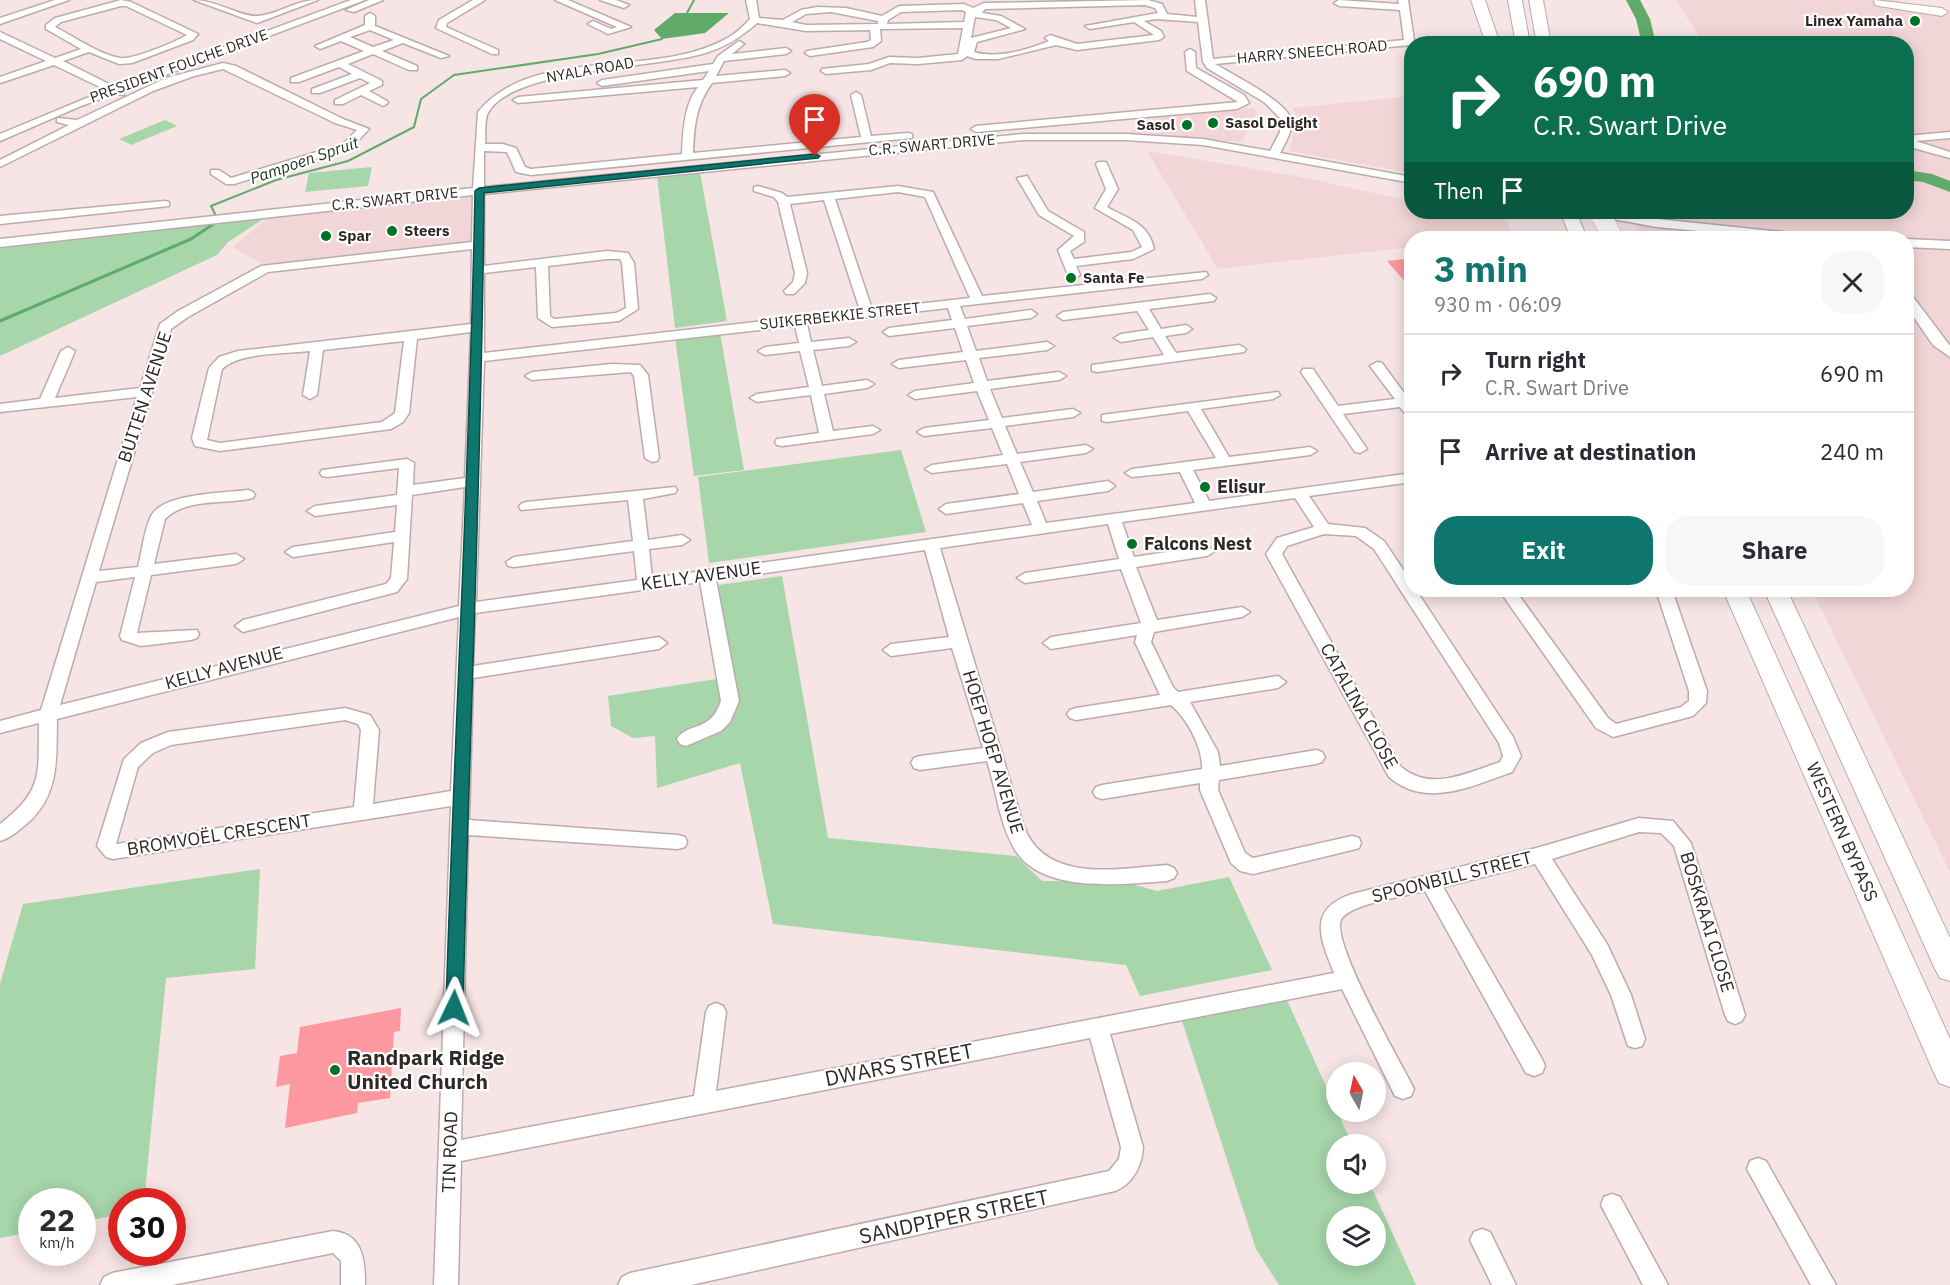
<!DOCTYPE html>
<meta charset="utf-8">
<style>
:root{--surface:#fff;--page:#f7f7f7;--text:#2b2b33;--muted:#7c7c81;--line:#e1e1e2;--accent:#0f766e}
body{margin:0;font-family:"IBM Plex Sans",sans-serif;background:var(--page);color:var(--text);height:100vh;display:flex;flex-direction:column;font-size:22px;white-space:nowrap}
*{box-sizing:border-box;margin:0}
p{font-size:20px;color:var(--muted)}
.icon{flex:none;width:33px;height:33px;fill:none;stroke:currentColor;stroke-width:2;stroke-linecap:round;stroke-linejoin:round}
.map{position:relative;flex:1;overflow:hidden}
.sheet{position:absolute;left:1404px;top:231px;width:510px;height:366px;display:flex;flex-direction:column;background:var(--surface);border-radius:24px;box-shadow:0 3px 15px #0003}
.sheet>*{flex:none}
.hud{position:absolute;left:1404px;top:36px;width:510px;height:183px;border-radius:24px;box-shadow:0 3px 15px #0003;background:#0b6e4f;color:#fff;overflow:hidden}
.needle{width:39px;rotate:351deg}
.buttons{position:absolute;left:1326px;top:1062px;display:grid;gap:12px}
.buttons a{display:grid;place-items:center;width:60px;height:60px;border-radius:50%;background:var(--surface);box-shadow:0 3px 15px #0003;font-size:30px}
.speed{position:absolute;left:18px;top:1188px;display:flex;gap:12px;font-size:30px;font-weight:700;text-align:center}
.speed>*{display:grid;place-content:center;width:78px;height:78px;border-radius:50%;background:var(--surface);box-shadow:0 3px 15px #0003;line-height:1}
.speed small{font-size:15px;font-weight:400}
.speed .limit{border:9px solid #d22;background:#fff;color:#111}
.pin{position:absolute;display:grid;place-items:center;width:51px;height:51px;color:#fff;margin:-62px -26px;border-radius:50% 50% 50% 0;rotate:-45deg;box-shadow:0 0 6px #0007}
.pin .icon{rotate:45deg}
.me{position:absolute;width:66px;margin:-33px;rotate:2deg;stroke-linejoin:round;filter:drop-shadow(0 0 4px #0008)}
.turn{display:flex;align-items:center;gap:21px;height:126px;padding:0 30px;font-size:27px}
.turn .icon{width:78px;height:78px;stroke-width:2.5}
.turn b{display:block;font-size:42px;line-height:51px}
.then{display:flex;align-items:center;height:57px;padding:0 30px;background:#0003;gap:12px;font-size:22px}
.round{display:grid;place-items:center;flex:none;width:63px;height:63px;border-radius:24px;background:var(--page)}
.summary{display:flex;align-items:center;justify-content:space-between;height:102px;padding:0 30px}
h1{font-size:36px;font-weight:800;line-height:45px;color:var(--accent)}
.cta{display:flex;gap:12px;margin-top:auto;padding:12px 30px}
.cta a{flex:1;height:69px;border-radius:24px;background:var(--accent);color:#fff;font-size:24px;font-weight:800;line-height:69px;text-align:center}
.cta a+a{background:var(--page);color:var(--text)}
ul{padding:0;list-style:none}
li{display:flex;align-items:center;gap:18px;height:78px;padding:0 30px;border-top:2px solid var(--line)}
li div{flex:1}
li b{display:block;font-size:22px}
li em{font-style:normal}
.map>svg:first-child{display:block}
.built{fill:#f2d6d7}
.green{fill:#a6d6aa;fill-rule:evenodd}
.water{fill:#60ab6a}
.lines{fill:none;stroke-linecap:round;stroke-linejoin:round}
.stream-far1{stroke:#60ab6a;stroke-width:2}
.stream{stroke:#60ab6a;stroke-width:3}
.river{fill:#60ab6a;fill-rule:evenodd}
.building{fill:#fd98a0}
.minor-casing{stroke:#bdabac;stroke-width:3}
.major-casing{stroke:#bdabac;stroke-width:2}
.highway-casing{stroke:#bdabac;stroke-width:2}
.minor{fill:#fff;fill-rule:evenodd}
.major{fill:#fff;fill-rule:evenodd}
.highway{fill:#fff;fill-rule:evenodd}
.highway-bridge-far1-casing{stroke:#bdabac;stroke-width:16;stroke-linecap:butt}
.highway-bridge-casing{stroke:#bdabac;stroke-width:21;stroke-linecap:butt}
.highway-bridge-far1{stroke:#fff;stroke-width:15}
.highway-bridge{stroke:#fff;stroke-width:20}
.route{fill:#0f766e;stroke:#0a4d48;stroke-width:1.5}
.poi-dot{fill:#007226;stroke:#fff;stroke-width:2}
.labels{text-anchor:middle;stroke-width:4.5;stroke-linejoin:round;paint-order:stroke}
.far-poi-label{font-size:15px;font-weight:bold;fill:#2f2828;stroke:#fff;text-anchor:start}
.far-street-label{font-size:15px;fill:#2f2828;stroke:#fff}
.far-water-label{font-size:16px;font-style:italic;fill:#143318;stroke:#fff}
.street-label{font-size:18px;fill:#2f2828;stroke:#fff}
.poi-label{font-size:18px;font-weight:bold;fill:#2f2828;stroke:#fff;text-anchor:start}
.near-poi-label{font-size:21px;font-weight:bold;fill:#2f2828;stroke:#fff;text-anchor:start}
.near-street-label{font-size:21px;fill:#2f2828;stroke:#fff}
</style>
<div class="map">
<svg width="1950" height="1285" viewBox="0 0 1950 1285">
<rect width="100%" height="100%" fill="#f7e4e4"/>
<path class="built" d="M1676,0H1898L1911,5L1950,10V872L1812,590H1906V238H1641L1629,212H1906V44L1675,43L1699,37Z
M1411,96V173L1289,151L1298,117L1292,108Z
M1253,108L1257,113L1242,142L1126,134L1156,117Z
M1147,151L1296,176L1411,201L1412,212H1471L1507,218L1511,235L1484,238H1412L1411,247L1218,269Z
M474,195L475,242L266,266L233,247L267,218Z"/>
<path class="green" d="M165,120L177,126L131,145L119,139Z
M372,167L368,186L305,192L309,173Z
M700,172L727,321L675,328L657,176Z
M265,218L228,242L217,255L0,356V247Z
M720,333L744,470L694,476L675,338Z
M901,450L926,532L709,563L698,477Z
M782,576L828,838L1016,856L1042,881H1121L1157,891L1229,877L1272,970L1140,996L1126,965L773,924L740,763L657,788L655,736L633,738L611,726L608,696L723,678L705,587Z
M260,869L255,969L166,978L144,1201L122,1202L121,1214L83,1222L82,1202H32L31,1232L0,1238V984L23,904Z
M1287,1000L1352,1144H1336V1184H1370L1416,1285H1279L1256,1249L1182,1021ZM1336,1216H1376V1256H1336Z"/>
<path class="water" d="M675,13H729L705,33L662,39L654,30Z"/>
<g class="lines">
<path class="stream-far1" d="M687,13L694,0
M217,218L211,206L276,180L348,161L414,127L421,99L454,75L598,54L662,39"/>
<path class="stream" d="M0,321L191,239L218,221L216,217"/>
<path class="river" d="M1626,0H1640L1650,19L1656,44H1642L1636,19Z
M1906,170L1932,174L1950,181V192L1923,182L1906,180Z"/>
</g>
<path class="building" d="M1412,258V290L1387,261Z
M401,1008L400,1031L394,1032L390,1098L358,1103L357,1113L285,1128L290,1084L276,1087L280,1056L297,1053L300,1027Z"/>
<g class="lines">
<defs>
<path id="minor" d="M55,0H69L0,24V18Z
M121,0L131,2L198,34L193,40L132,63L119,64L89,52L63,61L115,87L351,0H365L123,91L124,95L114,94L81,106L0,141V134L106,90L54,65L0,83V77L46,61L0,39V32L55,58L81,49L46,29V25L55,18ZM121,6H126L187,35C175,42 133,60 120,58C98,54 75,37 55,27L61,22Z
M194,0C215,0 244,18 258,16C279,14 296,0 318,0L257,23Z
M369,0H383L354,12L346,10Z
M473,0H485L447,23L446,27L498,50V54H492L436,28L439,20Z
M555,0H568L631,27L608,34L588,24L593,21L611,29L617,27Z
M600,0H616L629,5L624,8Z
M746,0H756L759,18L783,20L801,10L817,7L846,8L882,16L899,6L964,4L973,8L984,3L1148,0L1162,4L1167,14L1197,17L1195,0H1205L1213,59L1404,40L1400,10L1339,6L1334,3L1339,0L1399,4L1398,0H1408L1414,40L1410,45L1215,64C1232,74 1283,100 1290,117C1295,128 1285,143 1280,153L1412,177V183L1203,145L1125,140H1023L484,194V266L607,251L628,253L634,263L638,309L619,321L552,327L538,318L536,267L484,273V353L860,310L824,200L790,204L807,273L805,283L794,294H786L784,291L793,282L795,273L778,202L774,197L754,191V187L758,186L782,193L787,197L898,186L933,192L982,296L1206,272L1208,275L1202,279L960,306L965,319L1031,310L1037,314L1031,318L967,326L976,351L1047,342L1054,346L1047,350L979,358L987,381L1059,372L1066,376L1059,380L990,389L1002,418L1073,409L1080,413L1073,417L1005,426L1017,454L1086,445L1093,449L1086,453L1020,462L1033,492L1108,481L1115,486L1108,491L1037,501L1046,523L1195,503L1180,472L1132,477L1125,473L1132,469L1216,458L1188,411L1107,422L1102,421V415L1278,392L1280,395L1273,399L1201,409L1229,457L1310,447L1317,451L1310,455L1193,470L1209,501L1412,473V482L1309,496L1328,524L1365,528L1384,541L1412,583V590H1416L1513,737L1521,756L1512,772C1472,786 1426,809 1389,777L1266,554L1277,538L1314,527L1295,498L1122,522L1134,557L1207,546L1215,551L1207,556L1136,567L1157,620L1242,607L1250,612L1242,617L1154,632L1151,642L1173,687L1178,692L1278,676L1286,682L1278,688L1190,702L1218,752L1220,766L1316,750L1322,752L1325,757L1322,762L1316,764L1219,780L1218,790L1245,853L1253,858L1352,836L1359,838L1361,843L1359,848L1352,850L1253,874L1240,871L1231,863L1200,790V783L1102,799L1096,797L1093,792L1096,787L1102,785L1202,769C1203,748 1187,718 1171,705L1076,720L1070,718L1067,714L1070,710L1076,708L1160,695L1135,642L1137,635L1051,649L1043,643L1051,637L1141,623L1121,569L1025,583L1017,578L1025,573L1119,559L1108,524L940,548L1023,824C1043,884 1117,869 1167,865L1174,868L1177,873L1174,878L1167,881C1122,884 1040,895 1014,848C999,822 996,789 987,761L920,770L914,768L911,763L914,758L920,756L983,748L952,648L891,656L883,650L891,644L949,637L925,550L716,580L739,701L730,722L721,731L686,746L680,744L677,739C687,722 711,733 721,701L700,582L475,613L473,666L659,637L667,643L659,649L473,678L469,820L678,835L685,837L687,842L685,847L678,849L468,835L461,1140L694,1096L706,1012L709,1006L716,1003L723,1006L726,1012L716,1091L1334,973C1320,938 1307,909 1352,894L1540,847L1639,818L1673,821L1691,843L1745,1015L1742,1021L1735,1024L1728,1021L1725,1015L1674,846L1661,833L1639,832L1552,859L1607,944L1631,995L1645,1039L1642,1046L1635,1048L1628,1046L1611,995L1592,955L1535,864L1443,887L1542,1059L1545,1066L1542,1073L1534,1076L1526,1073L1425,891C1406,896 1354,903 1342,918C1327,937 1402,1064 1414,1089L1411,1096L1403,1099L1395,1096L1342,989L1110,1034L1143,1147C1142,1166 1133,1184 1115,1191L691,1285H618L622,1277L630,1273L1109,1171L1119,1159L1121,1147L1090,1038L461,1161L458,1285H434L451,806L113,859L106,857L97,846L124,759L141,743L168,732L345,708L370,715L379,730L373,804L451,791L459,617L57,719C56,757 60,791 31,820C22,828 11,838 0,841V824C44,790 38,774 39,723L0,733V721L41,710L137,397L0,412V404L40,399L61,351L68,347L75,351L55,398L140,388L160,324L178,311L261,266L472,242L473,195L0,247V239L473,188L478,112C533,44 658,80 729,37C737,33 744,25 750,19ZM1145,5L1155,8L1158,13L1085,26L1090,29L1134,22L1154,35L1077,44L1050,35L1045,38L1049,41C1028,50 996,59 974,52L977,42L1025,29L1001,16L982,13L985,9ZM962,10L966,12L964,22L887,24L888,20L901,12ZM831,12L878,21V24L806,25L792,22L806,14ZM975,17L996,20L1011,28L971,38ZM1156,19L1198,22L1203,62L1207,68L1264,102L1280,118V132L1270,151L1203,139L1125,134H1023L484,187V151L507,152L516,172L531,175L912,138V134L908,133L871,136L861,95L856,92L851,95L861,137L693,153C694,126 696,105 712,83L785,76L790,73L785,70L716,76L724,61L786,54L791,51L786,48L732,54L744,44L739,41L718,56L713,64L602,80L597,83L602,86L709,71L703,80L518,97L513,100L518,103L698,87C684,104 683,132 682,154L531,169L525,167L516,148L503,144H485C486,136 484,120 488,113C510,69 656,68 702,54C724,48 740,38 757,23L806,31L870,30L871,40L867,42L807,51L805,53L810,56L873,47L881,41L880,29L963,28L958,54L918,58L889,57L869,64L822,69L821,71L826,74L871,70L890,63L918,64L962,60L967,56L976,59H998L1056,45L1077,50L1159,40L1164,37L1161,31L1144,21ZM898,192L925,197L970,298L872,309L835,199ZM472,249L471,324L238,351L219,357L209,368L192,438L195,446L220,451L391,429L403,422L409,413L417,339L471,332L465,478L413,485L414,463L407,459L322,470L320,473L322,476L327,477L399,468L397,495L315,506L307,511L315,516L397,505L395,532L293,547L285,552L293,557L394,542L391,578L386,584L243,620L235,626L243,632L397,592L407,579L412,495L465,487L459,606L60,705L96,582L135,577L120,636L122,640L141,646L191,640L197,638L199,634L197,630L137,633L151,575L236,564L244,559L236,554L154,564L165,519C187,497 226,505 253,498L255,495L253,492L248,490C225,493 163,493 151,516C144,531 142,551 138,567L99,571L171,329L188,317L268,272ZM607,259H620L622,263L626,308L616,313L554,319L550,316L548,266ZM948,308L952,320L889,328L883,332L889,336L955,328L963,352L899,360L892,364L899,368L966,360L974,383L915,391L908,395L915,399L977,391L989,420L924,428L917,432L924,436L992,428L1003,455L932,465L925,469L932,473L1007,464L1019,494L946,504L939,509L946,514L1023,503L1032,525L652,578L649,549L682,545L690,540L682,535L648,540L643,499L675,493L677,490L675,487L526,502L521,504L519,507L521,510L628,500L633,541L514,557L506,562L508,566L514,567L634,551L637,580L476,602L484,361L795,326L799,343L765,347L758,351L765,355L800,351L809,387L757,394L750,398L757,402L811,395L819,433L777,439L775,442L777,445L782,446L873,434L880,430L873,426L833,431L824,394L867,388L874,384L867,380L822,386L813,350L849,346L856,342L849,338L811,342L807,324ZM404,341L395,413L382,422L220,443L207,440L222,369C239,352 286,354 310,351L303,395L310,399L317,395L323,350ZM1324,534L1356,536L1374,549L1499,743L1503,756L1500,762C1467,773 1431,792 1401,767L1282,554L1287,546ZM345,720L358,724L361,730L354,807L116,844L138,767L153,753L171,745Z
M370,13L375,16V26L449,56L441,58L403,43L382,51L417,66V70H409L373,54L348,64L382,81V85L369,91L387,101L388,103L383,106L361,95L343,104H335V100L370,83L360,78L320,93H312V89L352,74L339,67L299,82H291V78L364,51L341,41L320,49L315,46L365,25V16ZM370,30L394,40L373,47L350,37Z
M1190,49L1195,52L1196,68L1244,95L1249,103L1237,109L976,132L971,129L976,126L1238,102L1187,71L1185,52Z
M223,63L236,66L343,119L369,129L351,148L234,184H226L211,174V170H219L231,178L343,144L357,130L335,123L223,69L194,76L153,91L0,167V160L69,125L57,122V118L77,120L166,78Z
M1950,132V138L1916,141L1950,152V158L1906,146V136Z
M1098,162H1106L1118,189L1107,207C1128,219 1149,223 1154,249L1133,259L1076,266L1080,275L1074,279L1068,275L1058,250L1074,236L1039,215L1017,178L1027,176L1048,211L1084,232V242L1070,251L1074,259L1131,252L1142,247L1133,230L1095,208L1106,189L1096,164Z
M165,201L169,202V206L0,224V216Z
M1584,212H1608L1657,219L1802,234L1808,238H1772L1657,227L1590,215Z
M1906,239L1950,241V249L1906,247Z
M1906,292L1910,293L1950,346V357L1933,345L1906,306Z
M1210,294L1216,298L1214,301L1149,309L1161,329L1186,325L1192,329L1186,333L1165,336L1176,353L1239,345L1246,349L1244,352L1097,372L1092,371V365L1164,355L1153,337L1121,342L1114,338L1121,334L1149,330L1137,311L1063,320L1057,316L1063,312Z
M1377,362L1382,363L1407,397H1412V417L1407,416L1400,407L1343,414L1367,449L1360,453L1355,452L1301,372L1303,369H1313L1338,406L1395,399L1370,366Z
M612,364L640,365L648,375L659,458L657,461L652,462L645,458L634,376L631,372L532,380L525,376L532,372Z
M1499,590H1515L1608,718L1616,724L1681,707L1689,701V691L1656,590H1672L1707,691L1706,703L1693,716L1613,737L1596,728Z
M1758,1158L1766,1161L1836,1285H1811L1747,1169L1750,1161Z
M1612,1194L1620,1197L1668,1285H1643L1601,1205L1604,1197Z
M1482,1229L1490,1232L1516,1285H1492L1470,1240L1474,1232Z
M333,1231C363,1234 365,1260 365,1285H341V1261L333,1253L172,1285H100L104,1277L112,1273Z"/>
<path id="major" d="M1874,0L1942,8L1948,12L1942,16L1879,6L1875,5Z"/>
<path id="highway" d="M1471,0H1485L1500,44H1486Z
M1508,0H1522L1530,44H1516Z
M1529,0H1543L1551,44H1537Z
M1560,212H1576L1587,238H1571Z
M1723,590H1746L1950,1039V1087L1939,1083L1934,1073Z
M1764,590H1787L1950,938V981L1940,978L1935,969Z"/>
</defs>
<use href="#minor" class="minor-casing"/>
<use href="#major" class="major-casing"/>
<use href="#highway" class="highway-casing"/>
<use href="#minor" class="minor"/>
<use href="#major" class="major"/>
<use href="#highway" class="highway"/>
<defs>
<path id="highway-bridge-far1" d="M1600,212L1603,218"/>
<path id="highway-bridge" d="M1602,217L1613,238"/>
</defs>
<use href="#highway-bridge-far1" class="highway-bridge-far1-casing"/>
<use href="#highway-bridge" class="highway-bridge-casing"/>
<use href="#highway-bridge-far1" class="highway-bridge-far1"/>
<use href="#highway-bridge" class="highway-bridge"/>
</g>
<path class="route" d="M815,154L820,156L818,158L484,193C482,465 469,737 463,1008L461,1014L454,1016L448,1014L446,1008C454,736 470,463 475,191L479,188Z"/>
<g class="poi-dot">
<circle cx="1915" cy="21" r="6"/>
<circle cx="1213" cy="123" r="6"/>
<circle cx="1187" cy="125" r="6"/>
<circle cx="392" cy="231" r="6"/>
<circle cx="326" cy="236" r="6"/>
<circle cx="1071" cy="278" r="6"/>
<circle cx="1205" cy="487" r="6"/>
<circle cx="1132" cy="544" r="6"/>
<circle cx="335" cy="1070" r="6"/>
</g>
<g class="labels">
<g class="far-poi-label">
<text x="1903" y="26" text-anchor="end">Linex Yamaha</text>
<text x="1225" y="128">Sasol Delight</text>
<text x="1175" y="130" text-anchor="end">Sasol</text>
<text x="404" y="236">Steers</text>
<text x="338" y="241">Spar</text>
<text x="1083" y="283">Santa Fe</text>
</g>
<g class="far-street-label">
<text transform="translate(1312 52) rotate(-5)" y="5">HARRY SNEECH ROAD</text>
<text transform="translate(179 66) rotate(-20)" y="5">PRESIDENT FOUCHE DRIVE</text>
<text transform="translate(590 70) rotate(-10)" y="5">NYALA ROAD</text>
<text transform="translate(932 145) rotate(-5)" y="5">C.R. SWART DRIVE</text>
<text transform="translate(395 199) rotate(-6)" y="5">C.R. SWART DRIVE</text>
<text transform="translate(840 316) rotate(-6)" y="5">SUIKERBEKKIE STREET</text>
</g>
<g class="far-water-label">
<text transform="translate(304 160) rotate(-19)" y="6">Pampoen Spruit</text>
</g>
<g class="street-label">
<text transform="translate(145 397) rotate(-72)" y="6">BUITEN AVENUE</text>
<text transform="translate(701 576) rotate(-8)" y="6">KELLY AVENUE</text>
<text transform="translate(224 668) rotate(-15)" y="6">KELLY AVENUE</text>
<text transform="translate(1359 706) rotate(61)" y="6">CATALINA CLOSE</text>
<text transform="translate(993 752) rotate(73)" y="6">HOEP HOEP AVENUE</text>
<text transform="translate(1842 832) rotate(66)" y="6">WESTERN BYPASS</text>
<text transform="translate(219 835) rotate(-9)" y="6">BROMVOËL CRESCENT</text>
<text transform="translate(1452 877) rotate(-14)" y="6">SPOONBILL STREET</text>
<text transform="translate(1707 922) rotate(73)" y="6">BOSKRAAI CLOSE</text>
<text transform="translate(450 1152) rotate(-88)" y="6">TIN ROAD</text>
</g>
<g class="poi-label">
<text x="1217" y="493">Elisur</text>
<text x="1144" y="550">Falcons Nest</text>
</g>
<g class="near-poi-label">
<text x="347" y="1065">Randpark Ridge<tspan x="347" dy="24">United Church</tspan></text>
</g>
<g class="near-street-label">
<text transform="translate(899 1065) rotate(-11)" y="7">DWARS STREET</text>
<text transform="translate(954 1217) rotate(-12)" y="7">SANDPIPER STREET</text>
</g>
</g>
</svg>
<div class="buttons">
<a><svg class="needle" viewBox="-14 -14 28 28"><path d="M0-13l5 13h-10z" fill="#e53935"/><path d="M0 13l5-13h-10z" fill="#7c7c81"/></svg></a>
<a><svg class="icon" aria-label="sound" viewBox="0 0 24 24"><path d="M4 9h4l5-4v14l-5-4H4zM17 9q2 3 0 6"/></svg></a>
<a><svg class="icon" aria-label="layers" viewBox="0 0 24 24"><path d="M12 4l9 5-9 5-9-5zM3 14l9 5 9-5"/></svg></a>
</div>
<div class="speed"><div>22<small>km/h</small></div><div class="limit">30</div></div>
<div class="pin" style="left:815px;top:156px;background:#d93025"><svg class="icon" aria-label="arrive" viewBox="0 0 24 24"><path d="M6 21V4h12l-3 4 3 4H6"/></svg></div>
<svg class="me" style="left:454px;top:1008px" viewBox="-20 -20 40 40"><path d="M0-17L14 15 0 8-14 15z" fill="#0f766e" stroke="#fff" stroke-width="4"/></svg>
<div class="hud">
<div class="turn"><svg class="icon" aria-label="right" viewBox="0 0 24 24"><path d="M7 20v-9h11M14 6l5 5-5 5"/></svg><div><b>690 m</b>C.R. Swart Drive</div></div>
<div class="then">Then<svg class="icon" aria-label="arrive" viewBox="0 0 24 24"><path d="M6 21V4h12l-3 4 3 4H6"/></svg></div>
</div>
<section class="sheet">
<div class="summary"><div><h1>3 min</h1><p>930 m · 06:09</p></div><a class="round"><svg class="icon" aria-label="close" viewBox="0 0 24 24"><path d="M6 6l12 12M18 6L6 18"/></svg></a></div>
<ul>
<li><svg class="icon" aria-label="right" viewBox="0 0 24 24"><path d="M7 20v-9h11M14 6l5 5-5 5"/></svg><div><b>Turn right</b><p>C.R. Swart Drive</p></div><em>690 m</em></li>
<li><svg class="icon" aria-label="arrive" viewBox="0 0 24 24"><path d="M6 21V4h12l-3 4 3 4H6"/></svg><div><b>Arrive at destination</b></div><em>240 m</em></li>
</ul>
<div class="cta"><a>Exit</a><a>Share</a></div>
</section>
</div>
